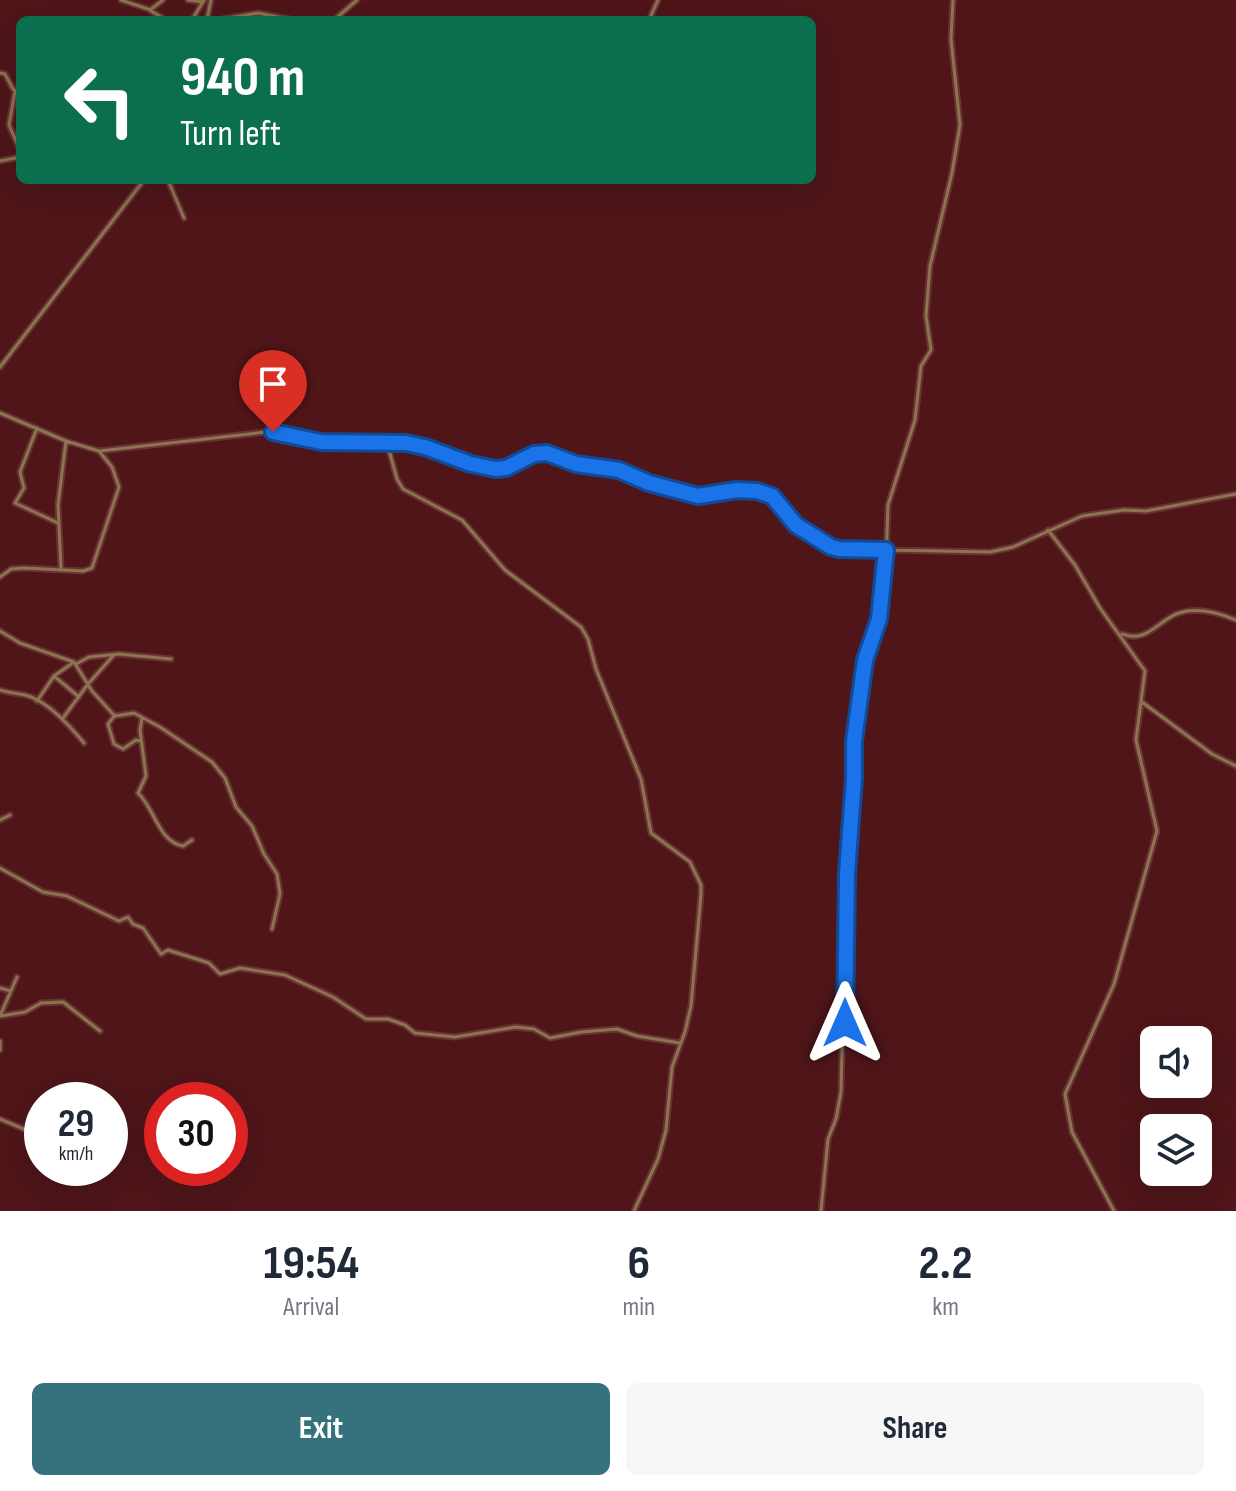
<!DOCTYPE html>
<style>
:root{--surface:#fff;--page:#f6f6f7;--text:#1f2937;--muted:#747a83;--accent:#36727e}
body{margin:0;font-family:"Sofia Sans Condensed",sans-serif;background:var(--page);color:var(--text);height:100vh;display:flex;flex-direction:column;font-size:30px;white-space:nowrap}
*{box-sizing:border-box;margin:0}
p{font-size:26px;color:var(--muted)}
.icon{flex:none;width:44px;height:44px;fill:none;stroke:currentColor;stroke-width:2;stroke-linecap:round;stroke-linejoin:round}
.map{position:relative;height:1211px;overflow:hidden}
.sheet{display:flex;flex-direction:column;background:var(--surface);flex:1}
.sheet>*{flex:none}
.banner{position:absolute;left:16px;top:16px;width:800px;height:168px;border-radius:12px;box-shadow:0 8px 32px #0002;background:#0b6e4f;color:#fff;overflow:hidden}
.buttons{position:absolute;left:1140px;top:1026px;display:grid;gap:16px}
.buttons a{display:grid;place-items:center;width:72px;height:72px;border-radius:12px;background:var(--surface);box-shadow:0 8px 32px #0002;font-size:40px}
.speed{position:absolute;left:24px;top:1082px;display:flex;gap:16px;font-size:40px;font-weight:700;text-align:center}
.speed>*{display:grid;place-content:center;width:104px;height:104px;border-radius:50%;background:var(--surface);box-shadow:0 8px 32px #0002;line-height:1}
.speed small{font-size:20px;font-weight:400}
.speed .limit{border:12px solid #d22;background:#fff;color:#111}
.pin{position:absolute;display:grid;place-items:center;width:68px;height:68px;color:#fff;margin:-82px -34px;border-radius:50% 50% 50% 0;rotate:-45deg;box-shadow:0 0 8px #0007}
.pin .icon{rotate:45deg}
.me{position:absolute;width:88px;margin:-44px;rotate:0deg;stroke-linejoin:round;filter:drop-shadow(0 0 6px #0008)}
.turn{display:flex;align-items:center;gap:28px;height:168px;padding:0 32px;font-size:36px}
.turn .icon{width:104px;height:104px;stroke-width:2.5}
.turn b{display:block;font-size:56px;line-height:68px}
.eta{display:flex;justify-content:space-evenly;align-items:center;height:136px;text-align:center}
.eta b{font-size:48px;font-weight:700;line-height:56px}
.button{display:flex;gap:16px;margin-top:auto;padding:16px 32px}
.button a{flex:1;height:92px;border-radius:12px;background:var(--accent);color:#fff;font-size:32px;font-weight:700;line-height:92px;text-align:center}
.button a+a{background:var(--page);color:var(--text)}
.map>svg:first-child{display:block}
.lines{fill:none;stroke-linecap:round;stroke-linejoin:round}
.minor-casing{stroke:#693235;stroke-width:7}
.minor{stroke:#8b744e;stroke-width:3}
.route-casing{stroke:#114b97;stroke-width:20}
.route{stroke:#1a73e8;stroke-width:14}
</style>
<div class="map">
<svg width="1236" height="1211" viewBox="0 0 1236 1211">
<rect width="100%" height="100%" fill="#4f1519"/>
<g class="lines">
<defs>
<path id="minor" d="M121,0L148,9L166,20
M188,0L203,2
M150,10L163,0
M192,20L204,0
M207,20L211,0
M217,20L258,13L294,20
M334,20L357,0
M649,20L658,0
M0,73L5,74L13,89L20,94
M15,91L9,125L20,150
M0,161L20,157
M168,180L184,218
M0,367L144,180
M0,413L66,441L99,451L266,432L321,442L406,443L433,449L471,464L498,469L534,454L547,453L576,464L619,470L649,483L694,495L709,496L743,490L764,492L775,499L796,525L835,549L990,552L1013,547L1082,516L1124,510L1146,511L1236,494
M37,428L20,472L24,488L15,503L58,523
M387,443L397,479L403,489L462,520L505,570L581,627L588,639L596,669L641,779L651,833L690,862L701,885V894L691,1006L685,1032L672,1067L666,1130L658,1159L634,1211
M1048,530L1075,565L1100,608L1145,671L1136,740L1157,831L1114,984L1065,1094L1072,1132L1114,1211
M61,568L58,505L66,441
M0,577L11,569L24,568L83,571L92,568L119,487L112,467L99,451
M0,631L20,643L74,662L92,691L112,713L115,716L134,713L160,727L212,762L225,778L236,807L252,826L264,854L277,874L280,894L272,929
M1122,634C1147,644 1158,620 1179,613C1198,607 1219,613 1236,620
M76,664L89,657L119,654L171,659
M54,676L79,697
M0,690C8,693 16,693 25,695C47,700 70,726 84,743
M37,701L54,676L74,662
M1142,702L1212,754L1236,766
M115,715L108,724L114,744L123,749L136,740L141,741
M63,718L88,684L113,656
M142,718L140,730L146,776L138,793C155,809 158,841 183,846L192,840
M0,820L10,815
M0,868L43,892L67,896L119,921L128,917L133,924L143,928L161,954L168,950L209,963L220,974L240,968L285,975L333,997L366,1019H388L405,1025L415,1033L455,1037L516,1027L534,1029L550,1038L581,1032L617,1029L637,1036L680,1043
M17,977L0,1016L25,1012L41,1003L63,1002L100,1031
M0,988L11,991
M0,1041V1050
M0,1119L38,1135
M821,1211L828,1139L836,1119L841,1092L846,881L854,789L855,732L865,660L879,619L886,562L888,505L915,420L921,366L931,350L926,316L930,266L952,173L960,125L951,39L953,0"/>
</defs>
<use href="#minor" class="minor-casing"/>
<use href="#minor" class="minor"/>
</g>
<g class="lines">
<defs>
<path id="route" d="M273,432L321,442L406,443L425,447L471,464L496,469L506,468L534,454L547,453L576,464L619,470L649,483L698,496L737,490L757,491L772,496L796,525L831,547L839,549L886,550L879,619L865,660L854,741V778L847,874L845,1023"/>
</defs>
<use href="#route" class="route-casing"/>
<use href="#route" class="route"/>
</g>
</svg>
<div class="buttons">
<a><svg class="icon" aria-label="sound" viewBox="0 0 24 24"><path d="M4 9h4l5-4v14l-5-4H4zM17 9q2 3 0 6"/></svg></a>
<a><svg class="icon" aria-label="layers" viewBox="0 0 24 24"><path d="M12 4l9 5-9 5-9-5zM3 14l9 5 9-5"/></svg></a>
</div>
<div class="speed"><div>29<small>km/h</small></div><div class="limit">30</div></div>
<div class="pin" style="left:273px;top:432px;background:#d93025"><svg class="icon" aria-label="arrive" viewBox="0 0 24 24"><path d="M6 21V4h12l-3 4 3 4H6"/></svg></div>
<svg class="me" style="left:845px;top:1023px" viewBox="-20 -20 40 40"><path d="M0-17L14 15 0 8-14 15z" fill="#1a73e8" stroke="#fff" stroke-width="4"/></svg>
<div class="banner">
<div class="turn"><svg class="icon" aria-label="left" viewBox="0 0 24 24"><path d="M17 20v-9H6M10 6l-5 5 5 5"/></svg><div><b>940 m</b>Turn left</div></div>
</div>
</div>
<section class="sheet">
<div class="eta">
<div><b>19:54</b><p>Arrival</p></div>
<div><b>6</b><p>min</p></div>
<div><b>2.2</b><p>km</p></div>
</div>
<div class="button"><a>Exit</a><a>Share</a></div>
</section>
